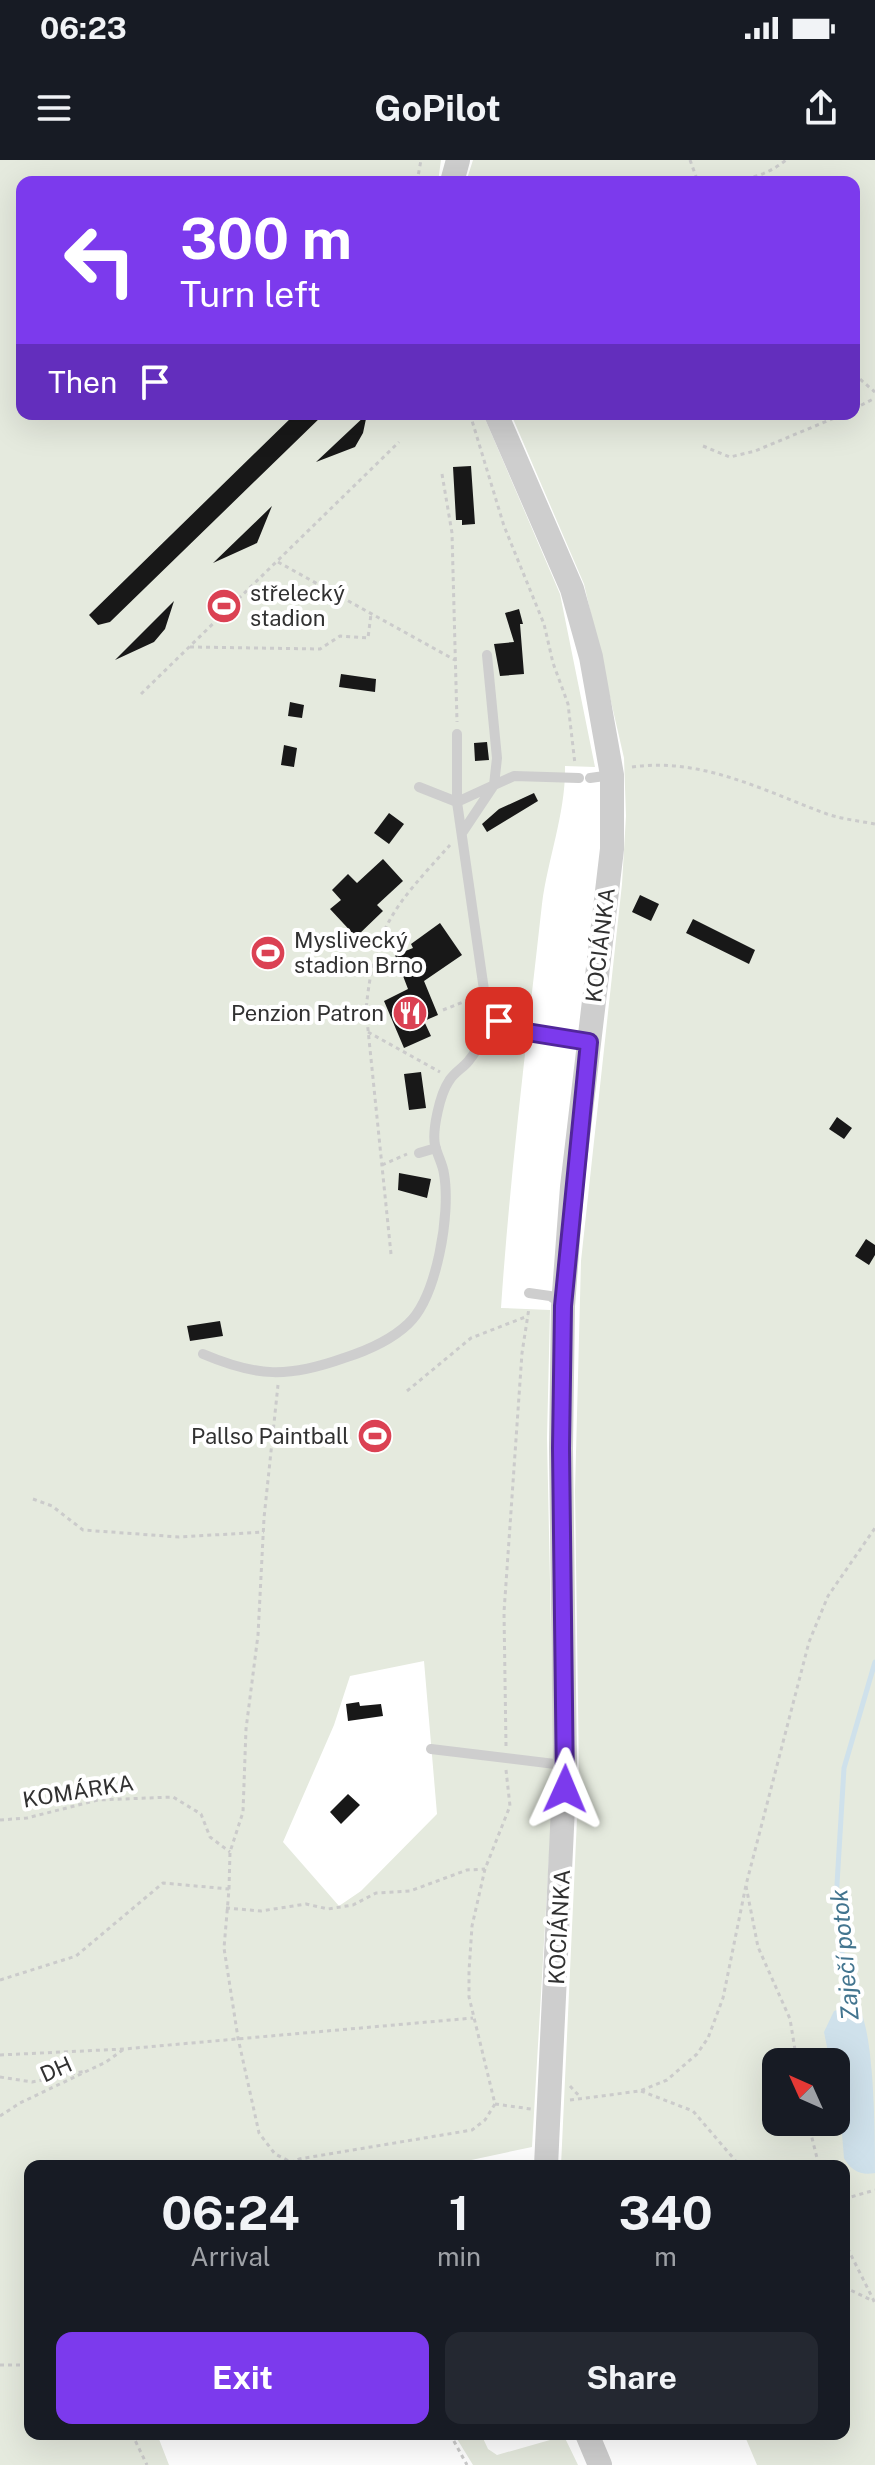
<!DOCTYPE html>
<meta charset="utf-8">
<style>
:root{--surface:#171b24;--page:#242831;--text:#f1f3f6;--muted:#9ea1a6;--accent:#7c3aed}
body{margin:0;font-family:"Public Sans",sans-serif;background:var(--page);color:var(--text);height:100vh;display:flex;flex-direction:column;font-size:30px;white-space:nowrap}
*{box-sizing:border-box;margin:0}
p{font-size:26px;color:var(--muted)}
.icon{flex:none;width:44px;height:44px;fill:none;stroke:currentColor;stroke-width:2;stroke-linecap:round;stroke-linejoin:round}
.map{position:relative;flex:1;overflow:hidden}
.details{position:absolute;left:24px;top:2000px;width:826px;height:280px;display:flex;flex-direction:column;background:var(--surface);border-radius:16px;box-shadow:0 8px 32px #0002}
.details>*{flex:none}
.top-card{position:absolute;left:16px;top:16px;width:844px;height:244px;border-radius:16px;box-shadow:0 8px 32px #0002;background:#7c3aed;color:#fff;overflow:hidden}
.needle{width:52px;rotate:315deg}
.controls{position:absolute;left:762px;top:1888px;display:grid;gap:16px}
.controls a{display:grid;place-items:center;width:88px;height:88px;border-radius:16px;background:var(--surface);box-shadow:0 8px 32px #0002;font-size:40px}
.pin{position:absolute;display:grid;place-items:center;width:68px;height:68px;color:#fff;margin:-34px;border-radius:16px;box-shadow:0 4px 12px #0006}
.me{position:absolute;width:88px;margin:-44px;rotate:1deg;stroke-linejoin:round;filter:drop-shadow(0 0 6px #0008)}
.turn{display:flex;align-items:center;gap:28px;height:168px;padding:0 32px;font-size:36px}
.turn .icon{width:104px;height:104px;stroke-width:2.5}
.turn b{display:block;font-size:56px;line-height:68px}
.then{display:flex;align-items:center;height:76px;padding:0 32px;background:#0003;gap:16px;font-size:30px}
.eta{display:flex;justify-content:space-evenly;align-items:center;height:136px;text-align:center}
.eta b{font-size:48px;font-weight:700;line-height:56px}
.action{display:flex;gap:16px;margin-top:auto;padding:16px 32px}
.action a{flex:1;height:92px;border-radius:16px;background:var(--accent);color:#fff;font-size:32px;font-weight:700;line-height:92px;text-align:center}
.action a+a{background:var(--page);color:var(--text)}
.status{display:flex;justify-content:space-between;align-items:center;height:56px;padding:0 40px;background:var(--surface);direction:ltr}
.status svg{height:22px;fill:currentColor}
header{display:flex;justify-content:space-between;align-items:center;height:104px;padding:0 32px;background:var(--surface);font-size:36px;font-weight:700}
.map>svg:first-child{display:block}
.green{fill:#e5eade;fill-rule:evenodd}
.water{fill:#cfe1eb}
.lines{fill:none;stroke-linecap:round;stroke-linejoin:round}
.stream{stroke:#cfe1eb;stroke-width:5}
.building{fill:#181818}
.path{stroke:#cbcbcb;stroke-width:3;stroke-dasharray:4 4;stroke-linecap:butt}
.service{stroke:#cecece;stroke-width:10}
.tertiary{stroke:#cecece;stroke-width:24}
.route-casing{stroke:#51269a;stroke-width:20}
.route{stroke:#7c3aed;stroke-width:14}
.labels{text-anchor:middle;stroke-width:8;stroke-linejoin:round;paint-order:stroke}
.poi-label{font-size:22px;fill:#313131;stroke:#fff;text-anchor:start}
.street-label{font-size:22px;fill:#313131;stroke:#fff}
.water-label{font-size:24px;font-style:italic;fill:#43758f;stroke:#fff}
</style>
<div class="status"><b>06:23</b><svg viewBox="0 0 49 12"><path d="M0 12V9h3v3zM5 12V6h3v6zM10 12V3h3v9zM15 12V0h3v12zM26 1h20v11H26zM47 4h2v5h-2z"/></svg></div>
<header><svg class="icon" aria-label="menu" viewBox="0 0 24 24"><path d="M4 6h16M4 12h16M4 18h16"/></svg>GoPilot<svg class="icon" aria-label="share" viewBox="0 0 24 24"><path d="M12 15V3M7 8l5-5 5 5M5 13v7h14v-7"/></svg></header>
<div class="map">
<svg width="875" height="2305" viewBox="0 0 875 2305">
<rect width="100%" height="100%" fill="#fff"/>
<path class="green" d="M0,0H441L438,22H22V254H483L560,434L595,607L565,606C566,652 548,698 542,744C527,879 510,1013 501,1148L550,1150L547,1278L554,1612L532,1987L443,2006H30V2274H157L169,2305H0ZM424,1501L437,1654L361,1731L339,1746L283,1682L334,1565L350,1516Z
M473,0H875V2305H757L744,2274H844V2006H561L579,1616L575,1331L581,1101L622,724L626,656L624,598L584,424L511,254H854V22H466ZM776,1902H836V1962H776Z
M454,2274H481L488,2289L497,2295L564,2276L578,2305H473Z"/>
<path class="water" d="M855,1844C875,1858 875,1981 875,2013C861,2016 850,2010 844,1998L836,1902H830L824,1872L834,1851Z"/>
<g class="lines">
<path class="stream" d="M849,1852L836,1741L844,1608L875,1502"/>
</g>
<path class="building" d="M295,254H324L110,462L98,465L89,455Z
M367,254L363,273L355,287L316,302Z
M471,306L475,364L462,365V360H456L453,307Z
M272,346L257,383L213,403Z
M174,441L165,469L154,482L115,500Z
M519,449L523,464H520L524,514L500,516L494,484L514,482L505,453Z
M341,514L376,519L375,532L339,527Z
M290,542L304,545L302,558L288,556Z
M487,582L489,600L475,601L474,583Z
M284,585L297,588L294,607L281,605Z
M534,633L538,641L487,672L482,664L499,649Z
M389,653L404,664L389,684L374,673Z
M383,699L403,721L377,745L383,751L356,777L330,749L341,740L332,730L348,714L357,723Z
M640,735L659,744L651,761L632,752Z
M693,759L755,790L749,804L686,773Z
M440,763L462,795L424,821L438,855L424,861L431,876L404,888L384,841L408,829L395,795L413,788L411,784Z
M421,912L426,948L409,950L404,914Z
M837,957L852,968L844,979L829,969Z
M399,1013L431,1019L427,1038L398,1030Z
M866,1079L875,1085V1095L869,1105L855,1096Z
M220,1161L223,1176L190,1181L187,1166Z
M359,1542L360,1546L381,1544L383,1556L348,1561L346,1544Z
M348,1634L360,1645L341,1664L330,1652Z"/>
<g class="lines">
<path class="path" d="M690,0L698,22
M417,22L421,0
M674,22C715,21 753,27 786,0
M854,214L875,232
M854,249L875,238
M470,254L504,366L544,464L553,503L568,544L575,604
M703,286L730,297L755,291L844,254
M442,314L452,373L457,562
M278,402L455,500
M190,487L320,489L340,476L368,478L371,454
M141,534L399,282
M632,607C702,597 764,631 827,654C842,659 859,661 875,664
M443,850L473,838
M368,872L440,912
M382,1005L407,994
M391,1094L366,850C374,766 395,746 450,685
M407,1231L471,1178L528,1156
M33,1339L52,1346L83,1370L179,1377L264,1372
M506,1586L504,1452L522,1193L529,1148
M0,1660L27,1658L98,1640L173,1637L201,1654L210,1677L230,1692
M746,1726L758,1787L790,1859L797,1902
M229,1729L230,1692L243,1652L246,1569L258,1475L264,1358L278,1225
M226,1748L261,1751L306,1744L328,1749L353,1745L376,1733L410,1731L467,1710L485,1709
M0,1820L76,1796L163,1723L229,1729L224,1788L238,1878L259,1973L275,1994L289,2001
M0,1895L124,1889L473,1858
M0,1917L32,1922L86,1911
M570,1926L581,1938
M641,1931L693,1951L740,2006
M570,1940L640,1931L667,1920L697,1894L708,1878L723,1838L746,1725L809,1482L828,1436L875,1368
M495,1944L531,1949
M0,1956L20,1943L106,1902L124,1889
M808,1962L819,2006
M283,2006L299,1999L472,1970L485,1960L495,1944L469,1837V1811L472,1766L485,1709L510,1646L506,1610
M844,2039L875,2030
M844,2081L875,2143
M844,2127L873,2141
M0,2205H30
M132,2274L147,2305
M450,2274L467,2305"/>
<path class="service" d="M457,574V642L514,616L579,618
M590,618L612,615
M419,627L457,642L485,837L499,861L527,872L589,882
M462,673L494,625L497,598L487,495
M419,993L436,988
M529,1133L550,1136L560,1143
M203,1194C257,1217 288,1218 344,1198C366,1191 390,1181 408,1164C437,1137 451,1053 444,1014C443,1004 437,995 435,985C432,970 440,934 449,921C454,912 465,907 470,899C481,886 484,870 499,861
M431,1589L563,1605"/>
<path class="tertiary" d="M452,22L458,0
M496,254L572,429L591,497L612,615V689L572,1027L563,1146L561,1288L565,1605L546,2006
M587,2274L600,2305"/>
</g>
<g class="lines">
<defs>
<path id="route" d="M499,861L527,872L589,882L563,1146L561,1288L565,1629"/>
</defs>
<use href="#route" class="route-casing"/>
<use href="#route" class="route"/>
</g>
<defs>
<symbol id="stadium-disc" viewBox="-11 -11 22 22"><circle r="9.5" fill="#db4153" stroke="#fff"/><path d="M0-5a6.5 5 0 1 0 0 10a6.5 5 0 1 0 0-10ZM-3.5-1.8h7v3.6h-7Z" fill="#fff"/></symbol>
<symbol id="restaurant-disc" viewBox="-11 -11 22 22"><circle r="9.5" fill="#db4153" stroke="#fff"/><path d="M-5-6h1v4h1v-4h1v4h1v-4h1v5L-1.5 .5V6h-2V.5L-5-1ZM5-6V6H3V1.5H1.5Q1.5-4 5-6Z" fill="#fff"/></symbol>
</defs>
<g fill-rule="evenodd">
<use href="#stadium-disc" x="204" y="426" width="40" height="40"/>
<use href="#stadium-disc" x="248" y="773" width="40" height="40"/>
<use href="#restaurant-disc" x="390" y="833" width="40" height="40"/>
<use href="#stadium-disc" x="355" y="1256" width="40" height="40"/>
</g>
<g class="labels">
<g class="poi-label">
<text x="250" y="441">střelecký<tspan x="250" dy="25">stadion</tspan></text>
<text x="294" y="788">Myslivecký<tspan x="294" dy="25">stadion Brno</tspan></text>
<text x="384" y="861" text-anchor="end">Penzion Patron</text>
<text x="349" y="1284" text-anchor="end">Pallso Paintball</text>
</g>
<g class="street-label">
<text transform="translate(600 785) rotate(-83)" y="8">KOCIÁNKA</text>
<text transform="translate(78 1631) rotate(-9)" y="8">KOMÁRKA</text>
<text transform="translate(559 1767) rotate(-87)" y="8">KOCIÁNKA</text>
<text transform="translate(56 1909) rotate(-24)" y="8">DH</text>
</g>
<g class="water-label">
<text transform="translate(845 1795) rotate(-95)" y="8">Zaječí potok</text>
</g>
</g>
</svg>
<div class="controls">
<a><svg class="needle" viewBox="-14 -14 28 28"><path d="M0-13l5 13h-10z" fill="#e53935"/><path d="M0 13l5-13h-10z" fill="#9ea1a6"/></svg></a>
</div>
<div class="pin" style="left:499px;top:861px;background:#d93025"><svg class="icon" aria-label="arrive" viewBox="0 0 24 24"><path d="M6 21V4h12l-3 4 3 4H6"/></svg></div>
<svg class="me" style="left:565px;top:1629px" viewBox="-20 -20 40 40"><path d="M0-17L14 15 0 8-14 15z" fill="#7c3aed" stroke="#fff" stroke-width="4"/></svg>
<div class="top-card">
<div class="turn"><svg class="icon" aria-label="left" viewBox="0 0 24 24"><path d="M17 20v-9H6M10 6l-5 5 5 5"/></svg><div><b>300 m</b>Turn left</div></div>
<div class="then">Then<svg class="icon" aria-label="arrive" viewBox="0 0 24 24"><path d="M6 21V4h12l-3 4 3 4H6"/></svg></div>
</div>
<section class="details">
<div class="eta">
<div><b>06:24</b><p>Arrival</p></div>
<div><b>1</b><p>min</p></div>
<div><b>340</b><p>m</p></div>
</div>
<div class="action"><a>Exit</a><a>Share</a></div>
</section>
</div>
